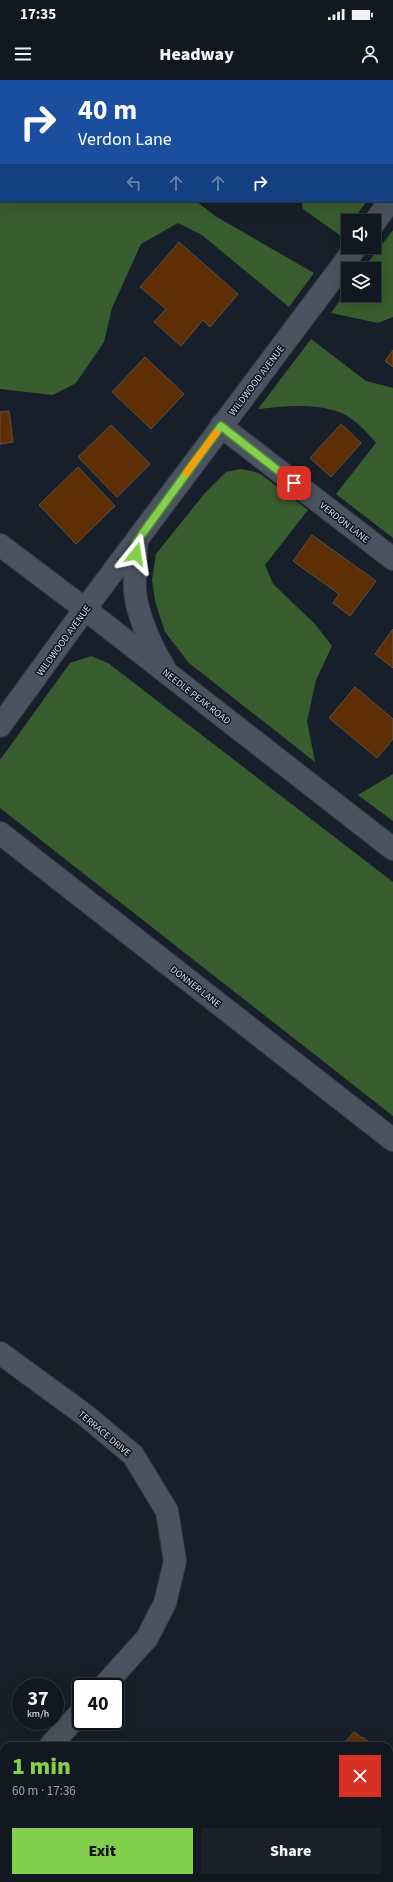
<!DOCTYPE html>
<meta charset="utf-8">
<style>
:root{--surface:#111820;--page:#1a2129;--text:#f1f3f6;--muted:#9ca0a5;--line:#30373e;--accent:#83d04f}
body{margin:0;font-family:"Source Sans 3",sans-serif;background:var(--page);color:var(--text);height:100vh;display:flex;flex-direction:column;font-size:15px;white-space:nowrap}
*{box-sizing:border-box;margin:0}
p{font-size:13px;color:var(--muted)}
.icon{flex:none;width:22px;height:22px;fill:none;stroke:currentColor;stroke-width:2;stroke-linecap:round;stroke-linejoin:round}
.map{position:relative;flex:1;overflow:hidden}
.details{position:absolute;left:0px;top:1662px;width:393px;height:140px;display:flex;flex-direction:column;background:var(--surface);border-radius:12px 12px 0 0;box-shadow:0 4px 16px #0002,0 0 0 1px var(--line)}
.details>*{flex:none}
.guide{position:absolute;left:0px;top:0px;width:393px;height:122px;box-shadow:0 4px 16px #0002,0 0 0 1px var(--line);background:#1a4fa0;color:#fff;overflow:hidden}
.buttons{position:absolute;left:341px;top:134px;display:grid;gap:8px}
.buttons a{display:grid;place-items:center;width:40px;height:40px;border-radius:0px;background:var(--surface);box-shadow:0 4px 16px #0002,0 0 0 1px var(--line);font-size:20px}
.speed{position:absolute;left:12px;top:1598px;display:flex;gap:8px;font-size:20px;font-weight:700;text-align:center}
.speed>*{display:grid;place-content:center;width:52px;height:52px;border-radius:50%;background:var(--surface);box-shadow:0 4px 16px #0002,0 0 0 1px var(--line);line-height:1}
.speed small{font-size:10px;font-weight:400}
.speed .limit{border:2px solid #111;border-radius:6px;background:#fff;color:#111}
.pin{position:absolute;display:grid;place-items:center;width:34px;height:34px;color:#fff;margin:-17px;border-radius:8px;box-shadow:0 2px 6px #0006}
.me{position:absolute;width:44px;margin:-22px;rotate:15deg;stroke-linejoin:round;filter:drop-shadow(0 0 3px #0008)}
.turn{display:flex;align-items:center;gap:14px;height:84px;padding:0 12px;font-size:18px}
.turn .icon{width:52px;height:52px;stroke-width:2.5}
.turn b{display:block;font-size:28px;line-height:34px}
.lanes{display:flex;align-items:center;height:38px;padding:0 12px;background:#0003;justify-content:center;gap:20px;direction:ltr}
.lanes .off{opacity:.35}
.round{display:grid;place-items:center;flex:none;width:42px;height:42px;border-radius:0px;background:var(--page)}
.overview{display:flex;align-items:center;justify-content:space-between;height:68px;padding:0 12px}
h1{font-size:24px;font-weight:800;line-height:30px;color:var(--accent)}
.button{display:flex;gap:8px;margin-top:auto;padding:8px 12px}
.button a{flex:1;height:46px;border-radius:0px;background:var(--accent);color:#111;font-size:16px;font-weight:800;line-height:46px;text-align:center}
.button a+a{background:var(--page);color:var(--text)}
.status{display:flex;justify-content:space-between;align-items:center;height:28px;padding:0 20px;background:var(--surface);direction:ltr}
.status svg{height:11px;fill:currentColor}
header{display:flex;justify-content:space-between;align-items:center;height:52px;padding:0 12px;background:var(--surface);font-size:18px;font-weight:800}
.map>svg:first-child{display:block}
.forest{fill:#385d2e}
.building{fill:#5e2f05;stroke:#5e5046}
.lines{fill:none;stroke-linecap:round;stroke-linejoin:round}
.minor-casing{stroke:#353b45;stroke-width:24}
.tertiary-casing{stroke:#353b45;stroke-width:24}
.minor{stroke:#4a5460;stroke-width:22}
.tertiary{stroke:#4a5460;stroke-width:22}
.route-casing{stroke:#558733;stroke-width:10}
.route{stroke:#83d04f;stroke-width:7}
.slow{stroke:#f59e0b;stroke-width:7}
.labels{text-anchor:middle;stroke-width:3;stroke-linejoin:round;paint-order:stroke}
.street-label{font-size:10px;fill:#d5dbe3;stroke:#0e1621}
</style>
<div class="status"><b>17:35</b><svg viewBox="0 0 49 12"><path d="M0 12V9h3v3zM5 12V6h3v6zM10 12V3h3v9zM15 12V0h3v12zM26 1h20v11H26zM47 4h2v5h-2z"/></svg></div>
<header><svg class="icon" aria-label="menu" viewBox="0 0 24 24"><path d="M4 6h16M4 12h16M4 18h16"/></svg>Headway<svg class="icon" aria-label="person" viewBox="0 0 24 24"><circle cx="12" cy="8" r="4"/><path d="M4 21q1-7 8-7t8 7"/></svg></header>
<div class="map">
<svg width="393" height="1802" viewBox="0 0 393 1802">
<rect width="100%" height="100%" fill="#17202a"/>
<path class="forest" d="M121,0H227L226,1Z
M380,0H393L392,88V1Z
M0,103L1,121H196L215,136L314,193L289,227L202,155L178,143L141,164L112,228L104,262L76,303L53,315L0,309Z
M301,121H367L352,141H348V147L341,156L303,129Z
M393,150V237L378,243L331,233L348,209V215H374V189H363Z
M311,259L366,301L393,308V458L336,414L376,363C367,352 353,337 339,332C313,323 285,326 258,329Z
M241,389L259,393L308,430L265,485L273,504L315,544L332,566L316,600L307,641L315,682L189,583L165,552L155,521L152,499L156,474L205,413L226,392Z
M91,576L108,583L393,802V1036L0,728V680L70,583Z
M393,694V741L358,715Z"/>
<path class="building" d="M0,0H103L1,1V76Z
M254,0H277L279,1H253Z
M292,0H350L291,1Z
M179,162L238,214L210,247L203,240L181,266L154,242L166,229L140,207Z
M393,270V287L385,281Z
M145,277L184,314L151,349L112,312Z
M9,331L13,362L0,364V332Z
M341,344L361,363L331,397L310,378Z
M111,345L150,384L117,417L78,377Z
M78,387L115,426L76,464L39,425Z
M312,455L376,501L350,536L333,523L339,514L293,481Z
M393,549V588L375,574Z
M355,607L393,639V659L377,678L329,638Z
M354,1652L362,1658L363,1657L373,1666H342Z
M389,1669L393,1672V1725L389,1730Z"/>
<g class="lines">
<defs>
<path id="minor" d="M221,346L393,479
M0,465L85,529L0,646
M0,753L393,1060
M0,1273L85,1335L133,1375L167,1431L175,1481L165,1523L147,1558L103,1607
M50,1666L81,1632
M0,1711L4,1707"/>
<path id="tertiary" d="M374,143L390,121
M356,167L85,529L393,769
M137,461C136,477 134,494 135,510C136,532 152,569 164,587"/>
</defs>
<use href="#minor" class="minor-casing"/>
<use href="#tertiary" class="tertiary-casing"/>
<use href="#minor" class="minor"/>
<use href="#tertiary" class="tertiary"/>
</g>
<g class="lines">
<defs>
<path id="route" d="M136,474L137,461L221,346L294,403"/>
</defs>
<use href="#route" class="route-casing"/>
<use href="#route" class="route"/>
<path class="slow" d="M186,393L216,353"/>
</g>
<g class="labels">
<g class="street-label">
<text transform="translate(256 300) rotate(-53)" y="4">WILDWOOD AVENUE</text>
<text transform="translate(345 442) rotate(38)" y="4">VERDON LANE</text>
<text transform="translate(63 560) rotate(-54)" y="4">WILDWOOD AVENUE</text>
<text transform="translate(197 616) rotate(38)" y="4">NEEDLE PEAK ROAD</text>
<text transform="translate(196 906) rotate(38)" y="4">DONNER LANE</text>
<text transform="translate(105 1353) rotate(40)" y="4">TERRACE DRIVE</text>
</g>
</g>
</svg>
<div class="buttons">
<a><svg class="icon" aria-label="sound" viewBox="0 0 24 24"><path d="M4 9h4l5-4v14l-5-4H4zM17 9q2 3 0 6"/></svg></a>
<a><svg class="icon" aria-label="layers" viewBox="0 0 24 24"><path d="M12 4l9 5-9 5-9-5zM3 14l9 5 9-5"/></svg></a>
</div>
<div class="speed"><div>37<small>km/h</small></div><div class="limit">40</div></div>
<div class="pin" style="left:294px;top:403px;background:#d93025"><svg class="icon" aria-label="arrive" viewBox="0 0 24 24"><path d="M6 21V4h12l-3 4 3 4H6"/></svg></div>
<svg class="me" style="left:136px;top:474px" viewBox="-20 -20 40 40"><path d="M0-17L14 15 0 8-14 15z" fill="#83d04f" stroke="#fff" stroke-width="4"/></svg>
<div class="guide">
<div class="turn"><svg class="icon" aria-label="right" viewBox="0 0 24 24"><path d="M7 20v-9h11M14 6l5 5-5 5"/></svg><div><b>40 m</b>Verdon Lane</div></div>
<div class="lanes"><svg class="icon off" aria-label="left" viewBox="0 0 24 24"><path d="M17 20v-9H6M10 6l-5 5 5 5"/></svg><svg class="icon off" aria-label="ahead" viewBox="0 0 24 24"><path d="M12 20V5M6 11l6-6 6 6"/></svg><svg class="icon off" aria-label="ahead" viewBox="0 0 24 24"><path d="M12 20V5M6 11l6-6 6 6"/></svg><svg class="icon" aria-label="right" viewBox="0 0 24 24"><path d="M7 20v-9h11M14 6l5 5-5 5"/></svg></div>
</div>
<section class="details">
<div class="overview"><div><h1>1 min</h1><p>60 m · 17:36</p></div><a class="round" style="background:#d93025;color:#fff"><svg class="icon" aria-label="close" viewBox="0 0 24 24"><path d="M6 6l12 12M18 6L6 18"/></svg></a></div>
<div class="button"><a>Exit</a><a>Share</a></div>
</section>
</div>
